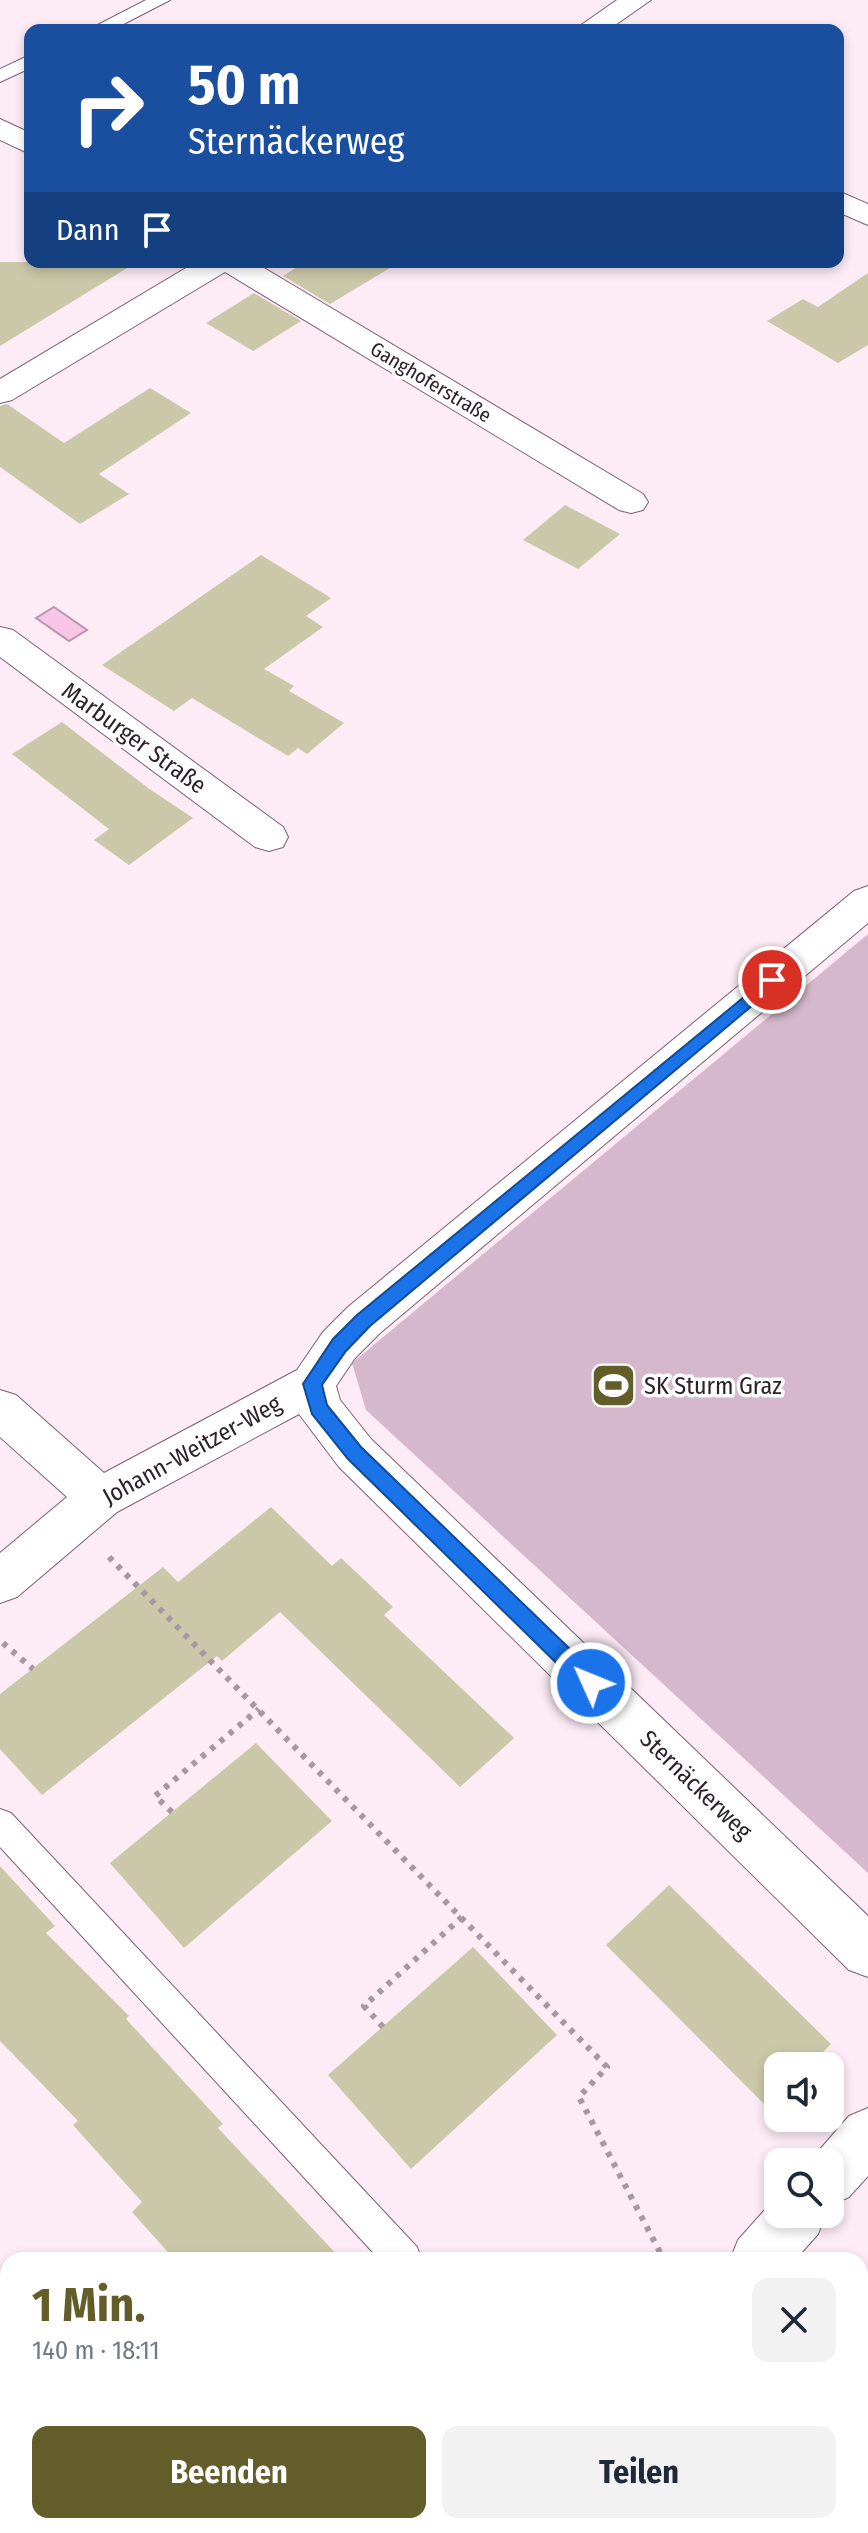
<!DOCTYPE html>
<html lang="de">
<meta charset="utf-8">
<style>
:root{--surface:#fff;--page:#f2f2f3;--text:#1f2937;--muted:#747a83;--accent:#635d2a}
body{margin:0;font-family:"Fira Sans Condensed",sans-serif;background:var(--page);color:var(--text);height:100vh;display:flex;flex-direction:column;font-size:30px;white-space:nowrap}
*{box-sizing:border-box;margin:0}
p{font-size:26px;color:var(--muted)}
.icon{flex:none;width:44px;height:44px;fill:none;stroke:currentColor;stroke-width:2;stroke-linecap:round;stroke-linejoin:round}
.map{position:relative;flex:1;overflow:hidden}
.drawer{position:absolute;left:0px;top:2252px;width:868px;height:282px;display:flex;flex-direction:column;background:var(--surface);border-radius:24px 24px 0 0;box-shadow:0 4px 12px #0003}
.drawer>*{flex:none}
.banner{position:absolute;left:24px;top:24px;width:820px;height:244px;border-radius:16px;box-shadow:0 4px 12px #0003;background:#1a4fa0;color:#fff;overflow:hidden}
.fabs{position:absolute;left:764px;top:2052px;display:grid;gap:16px}
.fabs a{display:grid;place-items:center;width:80px;height:80px;border-radius:16px;background:var(--surface);box-shadow:0 4px 12px #0003;font-size:40px}
.pin{position:absolute;display:grid;place-items:center;width:68px;height:68px;color:#fff;margin:-34px;border:4px solid #fff;border-radius:50%;box-shadow:0 2px 8px #0007}
.me{position:absolute;width:88px;margin:-44px;rotate:314deg;stroke-linejoin:round;filter:drop-shadow(0 0 6px #0008)}
.turn{display:flex;align-items:center;gap:28px;height:168px;padding:0 32px;font-size:36px}
.turn .icon{width:104px;height:104px;stroke-width:2.5}
.turn b{display:block;font-size:56px;line-height:68px}
.then{display:flex;align-items:center;height:76px;padding:0 32px;background:#0003;gap:16px;font-size:30px}
.round{display:grid;place-items:center;flex:none;width:84px;height:84px;border-radius:16px;background:var(--page)}
.overview{display:flex;align-items:center;justify-content:space-between;height:136px;padding:0 32px}
h1{font-size:48px;font-weight:700;line-height:60px;color:var(--accent)}
.cta{display:flex;gap:16px;margin-top:auto;padding:16px 32px}
.cta a{flex:1;height:92px;border-radius:16px;background:var(--accent);color:#fff;font-size:32px;font-weight:700;line-height:92px;text-align:center}
.cta a+a{background:var(--page);color:var(--text)}
.map>svg:first-child{display:block}
.green{fill:#d6b8cc}
.water{fill:#f7c6e6;stroke:#ba95ad;stroke-width:2}
.building{fill:#cbc8a9}
.lines{fill:none;stroke-linecap:round;stroke-linejoin:round}
.service-casing{stroke:#7b6173;stroke-width:2}
.minor-casing{stroke:#7b6173;stroke-width:2}
.path{stroke:#a697a0;stroke-width:6;stroke-dasharray:5 7;stroke-linecap:butt}
.service{fill:#fff;fill-rule:evenodd}
.minor{fill:#fff;fill-rule:evenodd}
.route{fill:#1a73e8;stroke:#114b97;stroke-width:2}
.labels{text-anchor:middle;stroke-width:7;stroke-linejoin:round;paint-order:stroke}
.far-street-label{font-size:20px;fill:#2d2229;stroke:#fefefe}
.street-label{font-size:24px;fill:#2d2229;stroke:#fefefe}
.poi-label{font-size:24px;fill:#2d2229;stroke:#fefefe;text-anchor:start}
</style>
<div class="map">
<svg width="868" height="2533" viewBox="0 0 868 2533">
<rect width="100%" height="100%" fill="#fdebf6"/>
<path class="green" d="M868,934V1873L366,1410L352,1363Z"/>
<path class="water" d="M54,607L87,630L69,641L36,618Z"/>
<path class="building" d="M0,262H137L0,346Z
M305,262H400L330,304L283,276Z
M868,273V345L838,363L767,321L803,299L818,307Z
M254,293L301,321L253,351L206,323Z
M150,388L191,413L99,474L129,494L80,524L0,467V406L7,404L64,443Z
M565,505L620,534L578,569L523,540Z
M261,555L331,598L306,616L323,627L264,669L294,686L289,691L344,723L307,754L298,748L288,756L192,698L174,711L102,665Z
M62,722L148,788L193,818L129,865L94,840L109,829L12,754Z
M271,1507L332,1566L341,1558L393,1607L384,1615L514,1738L460,1787L280,1612L222,1661L217,1656L42,1795L0,1749V1694L163,1567L178,1582Z
M256,1743L332,1821L184,1948L110,1863Z
M0,1866L55,1926L46,1933L129,2016L126,2019L223,2124L218,2128L342,2260H175L132,2212L142,2202L73,2125L78,2121L0,2041Z
M669,1885L831,2044L809,2066H778V2118L606,1945Z
M473,1947L557,2035L411,2169L328,2075Z"/>
<g class="lines">
<defs>
<path id="service" d="M146,0H170L112,30H88Z
M30,55V68L0,82V69Z
M0,1809L11,1813L417,2247L422,2260H380L0,1847Z"/>
<path id="minor" d="M617,0H651L608,30H574Z
M0,119L30,133V154L0,140Z
M838,191L868,204V225L838,212Z
M196,262H254L643,494L648,502L643,510L631,513L619,510L225,272L12,400L0,403V379Z
M0,627L13,630L283,827L288,837L283,847L269,851L255,847L0,657Z
M868,886V923L380,1333L355,1358L336,1386L340,1400L371,1439L868,1916V1977L849,1970L339,1467L299,1414L117,1512L17,1597L0,1603V1553L67,1497L0,1437V1390L16,1395L104,1473L297,1370L323,1332L348,1307L854,891Z
M868,2108V2176L849,2197L830,2206V2162H809L849,2116Z
M778,2195V2214H826L818,2234L795,2260H730L738,2240Z
M491,2526H554L551,2533H488Z"/>
</defs>
<use href="#service" class="service-casing"/>
<use href="#minor" class="minor-casing"/>
<path class="path" d="M109,1557L607,2067L579,2097L664,2260
M3,1643L33,1669
M172,1812L155,1796L259,1709
M383,2027L364,2006L462,1917"/>
<use href="#service" class="service"/>
<use href="#minor" class="minor"/>
</g>
<path class="route" d="M772,974L778,976V984L370,1326L346,1351L322,1385L327,1405L361,1447L598,1676L601,1683L598,1690L591,1692L584,1690L348,1459L312,1414L303,1384L333,1339L357,1315Z"/>
<defs>
<symbol id="stadium-square" viewBox="-11 -11 22 22"><rect x="-9" y="-9" width="18" height="18" rx="4" fill="#635d2a" stroke="#fefefe"/><path d="M0-5a6.5 5 0 1 0 0 10a6.5 5 0 1 0 0-10ZM-3.5-1.8h7v3.6h-7Z" fill="#fff"/></symbol>
</defs>
<g fill-rule="evenodd">
<use href="#stadium-square" x="588" y="1360" width="51" height="51"/>
</g>
<g class="labels">
<g class="far-street-label">
<text transform="translate(431 382) rotate(31)" y="7">Ganghoferstraße</text>
</g>
<g class="street-label">
<text transform="translate(134 738) rotate(36)" y="8">Marburger Straße</text>
<text transform="translate(192 1450) rotate(-29)" y="8">Johann-Weitzer-Weg</text>
<text transform="translate(696 1785) rotate(44)" y="8">Sternäckerweg</text>
</g>
<g class="poi-label">
<text x="644" y="1394">SK Sturm Graz</text>
</g>
</g>
</svg>
<div class="fabs">
<a><svg class="icon" aria-label="sound" viewBox="0 0 24 24"><path d="M4 9h4l5-4v14l-5-4H4zM17 9q2 3 0 6"/></svg></a>
<a><svg class="icon" aria-label="search" viewBox="0 0 24 24"><circle cx="10" cy="10" r="6"/><path d="M15 15l6 6"/></svg></a>
</div>
<div class="pin" style="left:772px;top:980px;background:#d93025"><svg class="icon" aria-label="arrive" viewBox="0 0 24 24"><path d="M6 21V4h12l-3 4 3 4H6"/></svg></div>
<svg class="me" style="left:591px;top:1683px" viewBox="-20 -20 40 40"><circle r="17" fill="#1a73e8" stroke="#fff" stroke-width="3"/><path d="M0-11L8 9 0 5-8 9z" fill="#fff"/></svg>
<div class="banner">
<div class="turn"><svg class="icon" aria-label="right" viewBox="0 0 24 24"><path d="M7 20v-9h11M14 6l5 5-5 5"/></svg><div><b>50 m</b>Sternäckerweg</div></div>
<div class="then">Dann<svg class="icon" aria-label="arrive" viewBox="0 0 24 24"><path d="M6 21V4h12l-3 4 3 4H6"/></svg></div>
</div>
<section class="drawer">
<div class="overview"><div><h1>1 Min.</h1><p>140 m · 18:11</p></div><a class="round"><svg class="icon" aria-label="close" viewBox="0 0 24 24"><path d="M6 6l12 12M18 6L6 18"/></svg></a></div>
<div class="cta"><a>Beenden</a><a>Teilen</a></div>
</section>
</div>
